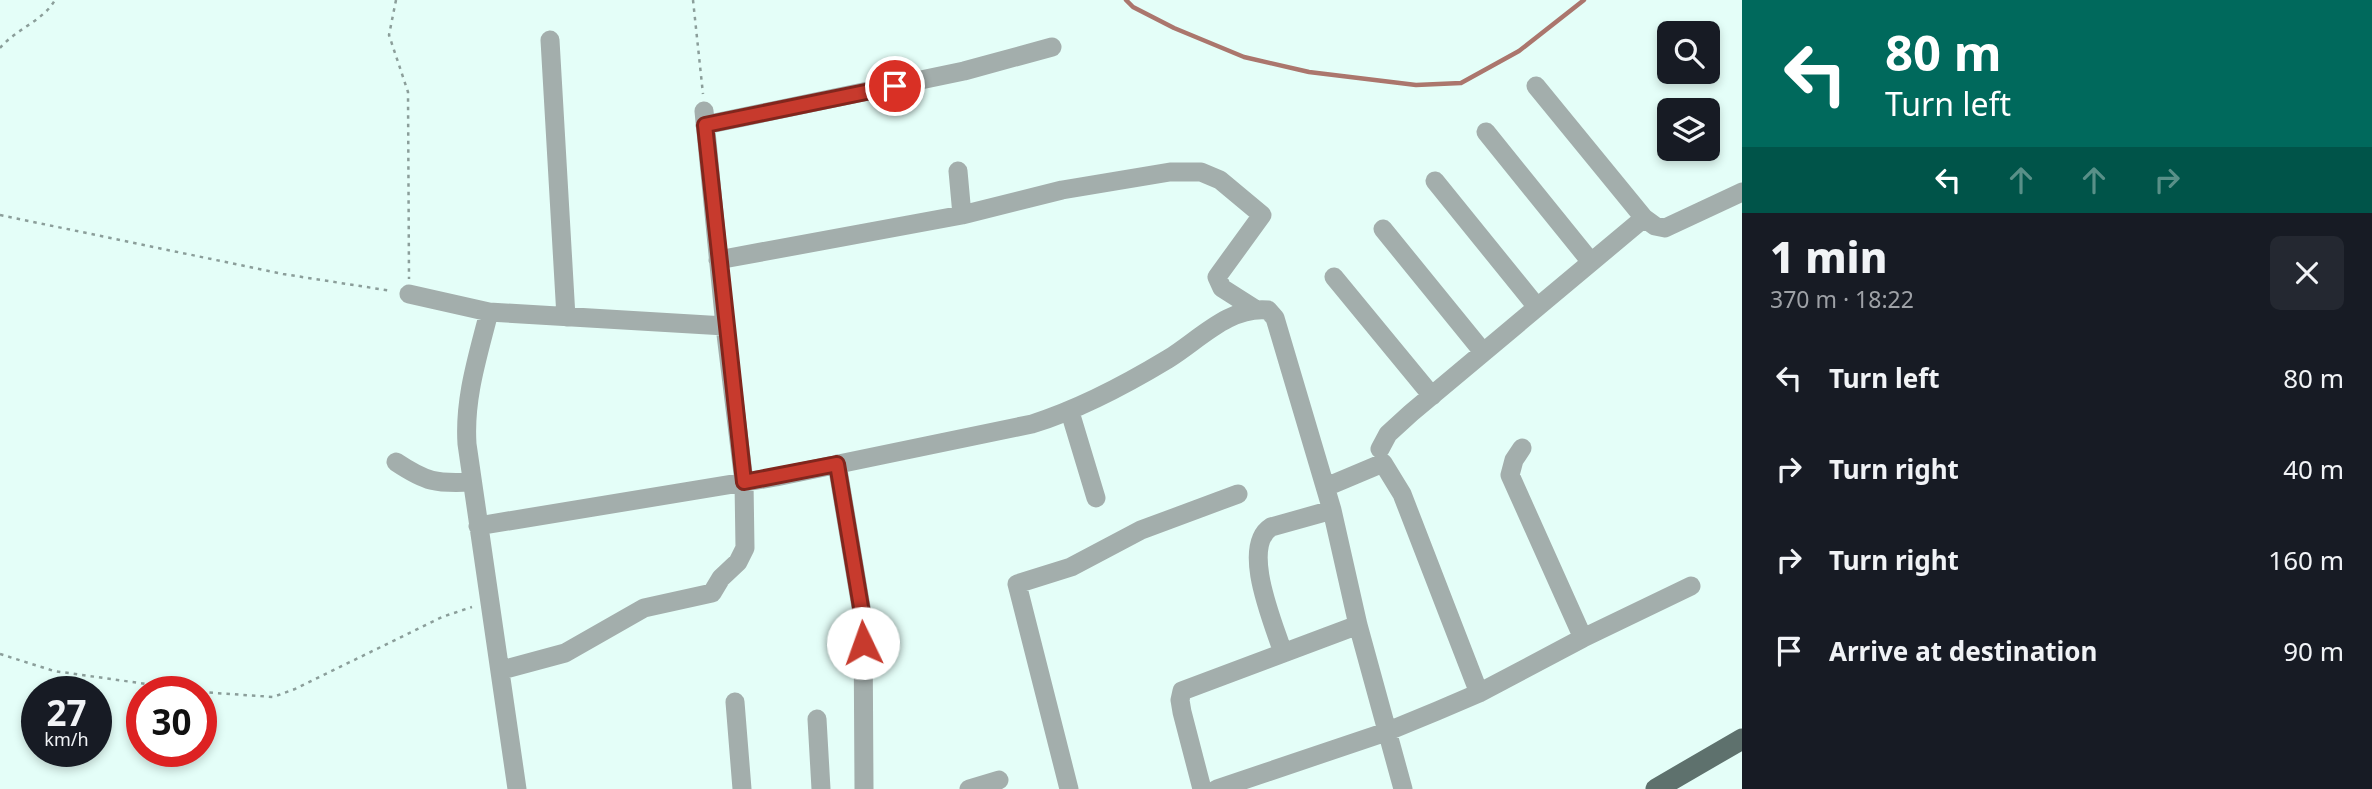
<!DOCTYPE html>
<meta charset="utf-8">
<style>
:root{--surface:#171b24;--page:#242831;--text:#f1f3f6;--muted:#9ea1a6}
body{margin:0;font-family:"Noto Sans",sans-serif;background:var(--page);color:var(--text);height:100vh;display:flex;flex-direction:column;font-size:26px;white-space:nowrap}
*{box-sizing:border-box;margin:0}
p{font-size:23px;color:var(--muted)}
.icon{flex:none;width:38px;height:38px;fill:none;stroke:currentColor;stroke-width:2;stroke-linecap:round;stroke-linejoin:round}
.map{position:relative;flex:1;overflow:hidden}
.drawer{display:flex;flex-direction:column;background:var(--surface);width:630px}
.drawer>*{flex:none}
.guide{background:#00695c;color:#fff;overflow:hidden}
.controls{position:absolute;left:1657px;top:21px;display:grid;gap:14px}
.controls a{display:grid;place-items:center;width:63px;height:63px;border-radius:10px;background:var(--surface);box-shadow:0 4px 10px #0003;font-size:35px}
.speed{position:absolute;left:21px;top:676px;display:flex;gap:14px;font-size:35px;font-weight:700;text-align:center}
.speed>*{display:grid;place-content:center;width:91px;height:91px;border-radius:50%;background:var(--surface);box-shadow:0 4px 10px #0003;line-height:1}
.speed small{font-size:18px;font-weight:400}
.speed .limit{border:10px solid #d22;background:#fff;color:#111}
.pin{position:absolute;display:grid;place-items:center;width:60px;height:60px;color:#fff;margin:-30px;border:4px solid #fff;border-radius:50%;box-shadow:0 2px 7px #0007}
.me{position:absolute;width:77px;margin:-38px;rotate:357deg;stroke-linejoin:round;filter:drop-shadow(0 0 5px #0008)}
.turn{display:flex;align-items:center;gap:24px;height:147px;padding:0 28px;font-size:32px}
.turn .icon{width:91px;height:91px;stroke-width:2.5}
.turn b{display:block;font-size:49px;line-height:60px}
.lanes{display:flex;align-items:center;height:66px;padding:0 28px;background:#0003;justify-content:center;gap:35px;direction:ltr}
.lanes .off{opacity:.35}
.round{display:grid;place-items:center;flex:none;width:74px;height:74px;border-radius:10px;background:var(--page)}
.headline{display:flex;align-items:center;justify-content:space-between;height:119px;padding:0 28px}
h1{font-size:42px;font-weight:800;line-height:52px}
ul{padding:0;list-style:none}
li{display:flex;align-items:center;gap:21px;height:91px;padding:0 28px}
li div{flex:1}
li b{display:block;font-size:26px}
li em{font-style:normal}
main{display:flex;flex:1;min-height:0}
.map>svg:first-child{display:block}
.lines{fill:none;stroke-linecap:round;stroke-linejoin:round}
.stream{stroke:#ab766d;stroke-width:4.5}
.path{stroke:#8b9e9a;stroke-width:2.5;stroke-dasharray:3.5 5;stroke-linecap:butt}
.minor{stroke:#a3aeac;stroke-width:19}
.major{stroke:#5e716d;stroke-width:21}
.route-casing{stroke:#81261d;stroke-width:18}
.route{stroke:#c73a2d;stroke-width:12}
</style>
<main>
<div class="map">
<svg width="1742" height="789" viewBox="0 0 1742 789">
<rect width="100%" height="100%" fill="#e4fef8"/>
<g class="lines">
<path class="stream" d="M1126,0L1133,7L1174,28L1244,57L1309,72L1416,85L1461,83L1519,51L1584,0"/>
<path class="path" d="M396,0L389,35L408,92L409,279
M693,0L703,94
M0,48C16,29 43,21 55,0
M0,215L283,274L392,291
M0,654L54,671L196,691
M201,692L273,697L295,689L442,617L472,607"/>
<path class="minor" d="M550,40L566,317
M1536,86L1644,218L1655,226L1665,228L1742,192
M705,125L964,71L1052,47
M1486,132L1591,262
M958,171L962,215
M1435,181L1537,307
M1383,229L1483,352
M718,260L962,215L1062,190L1170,172H1201L1220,180L1262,215L1217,277L1222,288L1255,309
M1334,277L1432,396
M409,294L489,312L725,326
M489,312C478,356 464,398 467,444L517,789
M1070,412L1096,498
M1522,448L1514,460L1510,475L1583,638
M1380,449L1388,434L1411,413L1644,218
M396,462C426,482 436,484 472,482
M837,464L863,619L864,789
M1326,487L1383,463L1402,494L1479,693
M478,526L776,477L1032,424C1080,409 1125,385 1168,359C1199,340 1229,306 1268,310L1275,318L1332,510L1358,625L1403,789
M1283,653C1274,624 1240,547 1271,527L1332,510
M502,670L565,653L644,608L712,593L721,578L738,562L745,548L744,482L725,326L704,111
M735,702L742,789
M817,719L821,789
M969,789L999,780
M1069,789L1017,584L1071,567L1141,530L1238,494
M1202,789L1182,712L1180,700L1182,691L1358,625
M1217,789L1386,732L1437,711L1479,693L1583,638L1691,586"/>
<path class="major" d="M1656,789L1742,739"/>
</g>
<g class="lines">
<defs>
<path id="route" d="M863,643V619L837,464L744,482L705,125L895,86"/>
</defs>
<use href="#route" class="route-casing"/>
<use href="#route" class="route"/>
</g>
</svg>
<div class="controls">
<a><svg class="icon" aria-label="search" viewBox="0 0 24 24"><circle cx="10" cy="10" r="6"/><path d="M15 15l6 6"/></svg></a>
<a><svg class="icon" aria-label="layers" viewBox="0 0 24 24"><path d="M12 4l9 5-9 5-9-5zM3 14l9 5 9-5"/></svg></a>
</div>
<div class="speed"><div>27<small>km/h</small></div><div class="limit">30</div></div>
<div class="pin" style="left:895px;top:86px;background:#d93025"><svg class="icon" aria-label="arrive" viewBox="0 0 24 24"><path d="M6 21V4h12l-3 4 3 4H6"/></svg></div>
<svg class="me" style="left:863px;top:643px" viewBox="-20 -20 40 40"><circle r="19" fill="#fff"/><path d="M0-13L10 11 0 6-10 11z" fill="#c73a2d"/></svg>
</div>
<section class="drawer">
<div class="guide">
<div class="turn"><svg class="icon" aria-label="left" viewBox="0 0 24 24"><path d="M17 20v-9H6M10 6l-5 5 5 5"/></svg><div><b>80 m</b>Turn left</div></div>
<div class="lanes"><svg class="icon" aria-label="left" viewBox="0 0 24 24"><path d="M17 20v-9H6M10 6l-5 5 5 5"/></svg><svg class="icon off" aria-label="ahead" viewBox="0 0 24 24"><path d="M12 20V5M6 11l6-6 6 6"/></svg><svg class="icon off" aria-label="ahead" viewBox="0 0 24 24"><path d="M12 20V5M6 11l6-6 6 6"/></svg><svg class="icon off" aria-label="right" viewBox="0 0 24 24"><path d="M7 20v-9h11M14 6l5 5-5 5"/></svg></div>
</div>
<div class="headline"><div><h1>1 min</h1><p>370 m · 18:22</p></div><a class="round"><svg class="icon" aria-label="close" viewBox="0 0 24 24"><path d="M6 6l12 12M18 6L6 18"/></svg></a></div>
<ul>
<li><svg class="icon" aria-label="left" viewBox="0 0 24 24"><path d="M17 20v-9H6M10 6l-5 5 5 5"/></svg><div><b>Turn left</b></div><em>80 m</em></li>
<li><svg class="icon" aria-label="right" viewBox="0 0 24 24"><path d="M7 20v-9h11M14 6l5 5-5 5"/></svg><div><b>Turn right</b></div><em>40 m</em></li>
<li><svg class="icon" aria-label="right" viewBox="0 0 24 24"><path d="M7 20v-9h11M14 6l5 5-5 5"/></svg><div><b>Turn right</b></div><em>160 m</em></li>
<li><svg class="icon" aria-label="arrive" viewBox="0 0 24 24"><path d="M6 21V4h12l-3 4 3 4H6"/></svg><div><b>Arrive at destination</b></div><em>90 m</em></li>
</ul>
</section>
</main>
